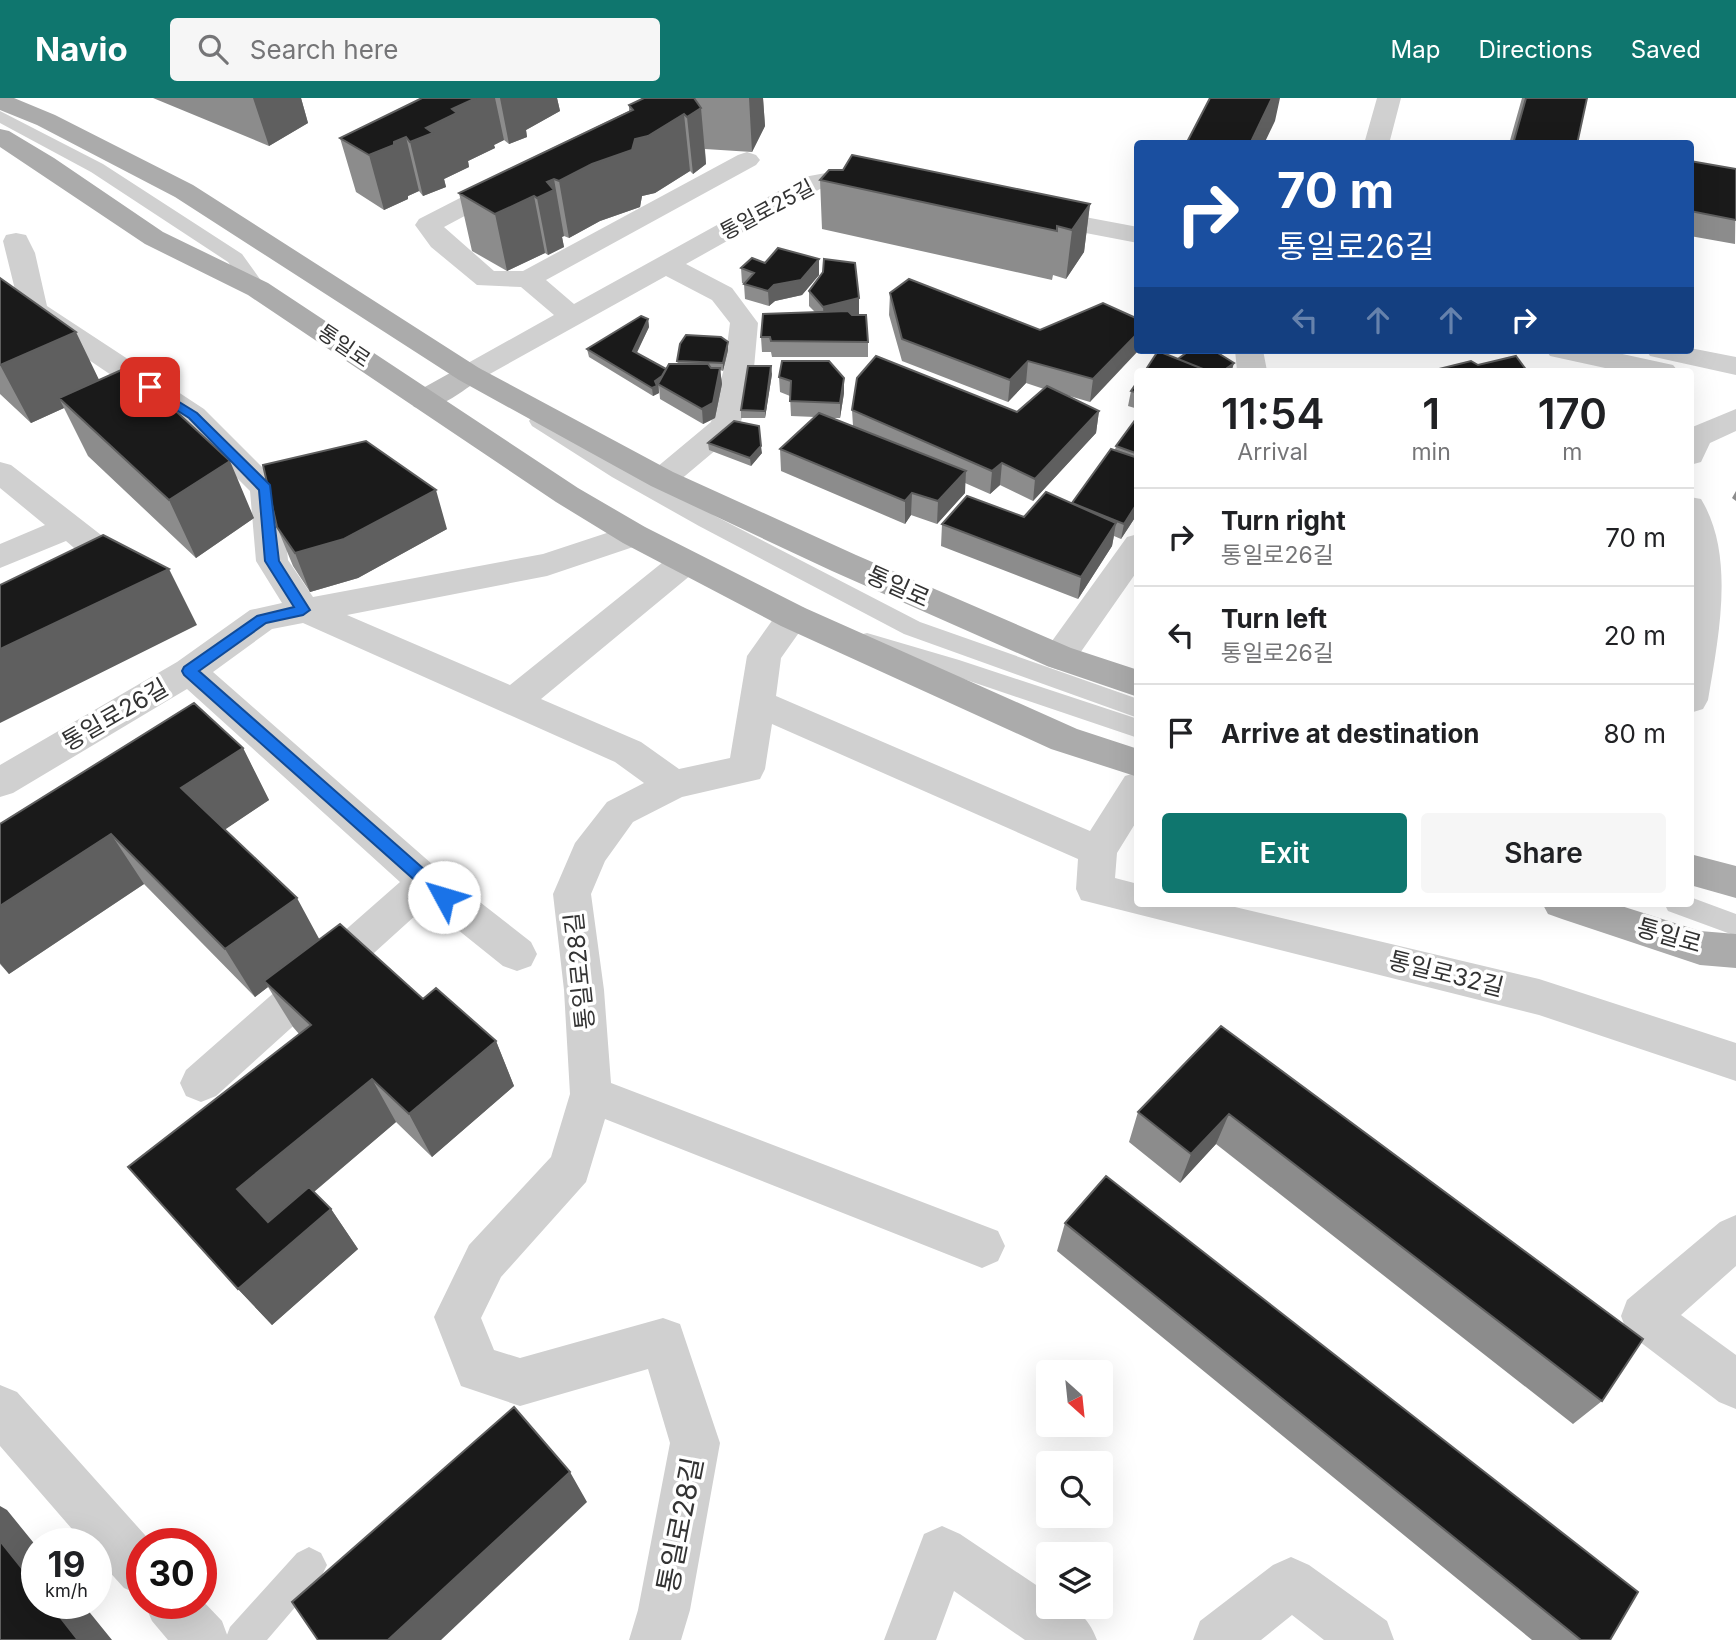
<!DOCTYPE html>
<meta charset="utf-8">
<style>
:root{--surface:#fff;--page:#f6f6f6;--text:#202124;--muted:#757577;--line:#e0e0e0;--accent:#0f766e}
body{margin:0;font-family:Inter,"Noto Sans KR",sans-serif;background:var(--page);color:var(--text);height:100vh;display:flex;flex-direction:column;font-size:26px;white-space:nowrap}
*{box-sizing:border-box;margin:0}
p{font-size:23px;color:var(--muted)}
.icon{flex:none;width:38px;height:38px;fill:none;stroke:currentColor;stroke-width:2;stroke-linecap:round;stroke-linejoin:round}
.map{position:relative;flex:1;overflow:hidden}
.panel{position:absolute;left:1134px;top:270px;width:560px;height:539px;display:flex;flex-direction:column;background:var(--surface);border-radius:7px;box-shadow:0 7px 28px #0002}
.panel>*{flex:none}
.top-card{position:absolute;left:1134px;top:42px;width:560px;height:214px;border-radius:7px;box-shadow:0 7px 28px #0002;background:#1a4fa0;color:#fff;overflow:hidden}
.needle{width:46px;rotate:153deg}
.fabs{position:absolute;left:1036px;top:1262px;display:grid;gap:14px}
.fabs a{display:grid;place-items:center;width:77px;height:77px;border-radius:7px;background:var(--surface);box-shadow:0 7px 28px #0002;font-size:35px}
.speed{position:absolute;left:21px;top:1430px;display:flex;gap:14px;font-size:35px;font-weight:700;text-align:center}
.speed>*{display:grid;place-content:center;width:91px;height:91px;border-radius:50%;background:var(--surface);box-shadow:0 7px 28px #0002;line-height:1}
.speed small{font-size:18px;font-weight:400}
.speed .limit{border:10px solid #d22;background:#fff;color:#111}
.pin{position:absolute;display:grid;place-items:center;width:60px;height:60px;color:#fff;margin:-30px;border-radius:14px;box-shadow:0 4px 10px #0006}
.me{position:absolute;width:77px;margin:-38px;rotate:309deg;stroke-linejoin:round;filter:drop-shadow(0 0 5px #0008)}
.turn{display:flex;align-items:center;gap:24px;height:147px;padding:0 28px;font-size:32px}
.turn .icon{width:91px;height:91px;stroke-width:2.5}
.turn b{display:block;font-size:49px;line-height:60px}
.lanes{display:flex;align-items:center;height:66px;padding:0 28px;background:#0003;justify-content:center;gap:35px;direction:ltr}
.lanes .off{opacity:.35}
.eta{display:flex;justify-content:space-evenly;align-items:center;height:119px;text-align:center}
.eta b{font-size:42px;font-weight:600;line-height:49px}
.primary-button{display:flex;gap:14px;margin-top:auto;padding:14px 28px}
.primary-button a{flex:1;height:80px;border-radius:7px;background:var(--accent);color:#fff;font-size:28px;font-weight:600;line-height:80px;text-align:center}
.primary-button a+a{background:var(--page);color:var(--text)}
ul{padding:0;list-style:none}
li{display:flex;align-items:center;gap:21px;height:98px;padding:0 28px;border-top:2px solid var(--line)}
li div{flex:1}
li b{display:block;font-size:26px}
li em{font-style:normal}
header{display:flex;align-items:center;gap:42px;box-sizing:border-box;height:98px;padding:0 35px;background:var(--accent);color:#fff}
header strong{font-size:33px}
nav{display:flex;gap:38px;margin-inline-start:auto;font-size:24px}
.search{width:490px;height:63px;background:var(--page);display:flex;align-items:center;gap:18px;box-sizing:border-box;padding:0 24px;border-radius:7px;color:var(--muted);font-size:26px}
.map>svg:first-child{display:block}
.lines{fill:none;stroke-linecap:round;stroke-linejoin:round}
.lane{fill:#d0d0d0;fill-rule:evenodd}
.street{fill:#d0d0d0;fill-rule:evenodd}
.secondary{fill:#bdbdbd;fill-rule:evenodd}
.primary{fill:#ababab;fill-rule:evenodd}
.wall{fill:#8c8c8c}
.shaded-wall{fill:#5f5f5f}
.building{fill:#1a1a1a;stroke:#5f5f5f;stroke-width:2}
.route{fill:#1a73e8;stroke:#114b97;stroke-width:2}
.labels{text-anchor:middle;stroke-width:7;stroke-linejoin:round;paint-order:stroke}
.far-street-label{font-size:21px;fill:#333;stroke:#fff}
.street-label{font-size:24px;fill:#333;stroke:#fff}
.near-street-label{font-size:28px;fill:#333;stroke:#fff}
</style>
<header>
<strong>Navio</strong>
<div class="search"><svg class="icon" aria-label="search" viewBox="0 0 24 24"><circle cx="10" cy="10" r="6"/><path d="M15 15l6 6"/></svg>Search here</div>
<nav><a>Map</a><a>Directions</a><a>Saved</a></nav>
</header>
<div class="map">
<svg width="1736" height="1542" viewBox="0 0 1736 1542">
<rect width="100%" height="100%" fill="#fff"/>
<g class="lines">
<path class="lane" d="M0,13L103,66L242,156L267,191L265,195H251L228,164L91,74L0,25Z
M539,316L715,418L920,524L1138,601V620L904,536L699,428L612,379L532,328L529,323L532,318Z
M867,535L959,562L1138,621V640L943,574L859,549L855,543L859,537Z
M1690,799L1736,816V838L1668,813L1664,805H1690Z
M309,1449L321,1455L327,1467L321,1479L267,1542H225L230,1529L297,1455Z"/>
<path class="street" d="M1377,0H1401L1389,46H1364Z
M747,54L756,57L760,62L756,67L546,182L574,206L804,79L842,72L880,81L884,86L880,91L871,94L842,88L820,91L686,166L732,190L758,225L754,270L740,328L736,335L673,388L662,391L651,388L646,381L651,374L711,324L724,270L730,225L712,202L666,178L479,282L469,285L459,282L454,276L459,270L554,217L521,189L477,187L431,149L415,127L419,121L499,80L508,77L517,80L521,85L517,90L444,129L494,173H523L738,57Z
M1037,110L1138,129V145L1028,124L1024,118L1028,112Z
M16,135L26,137L35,155L47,208L204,311L276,383L281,390L288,462L313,499L543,456L634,426L645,429L650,437L645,445L547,478L347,517L510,587L673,456L685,453L697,456L701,464L697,472L541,601L641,644L679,671L730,660L747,558L781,510L793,507L805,510L810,519L781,560L776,598L1090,733L1125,678L1138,674V721L1117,755L1115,780L1138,786V805H1218L1539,881L1736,945V983L1539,917L1081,802L1076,791L1078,761L772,626L765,671L760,681L682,699L633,724L605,763L591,796L604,892L611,985L998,1133L1005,1148L998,1163L982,1170L605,1021L586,1084L501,1179L481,1220L494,1252L520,1260L663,1220L680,1226L720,1345L690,1512L681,1542H629L638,1512L670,1345L648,1271L520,1308L461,1288L434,1219L469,1147L551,1059L570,996L564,892L553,796L575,745L607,704L644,685L615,664L303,525L272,531L213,574L440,773L531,844L537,856L531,868L517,873L503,868L427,807L216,998L201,1004L186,998L180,985L186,972L400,784L187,591L13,695L0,699V667L177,564L250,512L282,505L256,463L250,393L182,325L24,218L20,212L3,143L6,137Z
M1690,250L1736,259V277L1650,258L1646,252H1690Z
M1235,252H1263L1267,273H1237Z
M1546,252H1604L1673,267L1678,273H1619L1550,258Z
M1736,311V333L1710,345L1701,364L1690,367V330Z
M0,364L11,367L141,468L146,476L141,484C113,492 87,460 66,443L0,470V446L45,427L0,390Z
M1690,399L1701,401C1736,458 1718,541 1708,602L1703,611L1690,615Z
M1138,436V472L1071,568L1059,572L1047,568L1042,559L1047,550L1127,439Z
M1736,1117V1168L1681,1217L1736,1257V1311L1719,1304L1627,1234L1621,1218L1627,1202L1720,1124Z
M0,1287L17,1294L153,1446H142V1498L124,1490L96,1459V1446H85L0,1348Z
M942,1428L960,1436L1048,1495V1508C1076,1508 1087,1517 1097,1542H1025L954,1493L936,1542H884L924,1436Z
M1291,1459L1309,1467L1387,1523L1394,1542H1324L1292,1517L1261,1542H1193L1200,1523L1273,1467Z
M201,1501L222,1523L229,1542H168L152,1523L144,1505H201Z"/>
<path class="secondary" d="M469,267L479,270L484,276L479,282C460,294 438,315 414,309L410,302L414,295L459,270Z"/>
<path class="primary" d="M0,0H14L55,17L193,87L479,270L673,374L856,457L1071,550L1138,572V599L1047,568L832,473L651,388L459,282L175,99L37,27L0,12Z
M0,31L9,33L54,60L163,134L268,185L578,390L645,429L805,510L1077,631L1138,651V679L1051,651L781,528L623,445L556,404L248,197L145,146L0,49Z
M1690,756L1736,768V800L1690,787Z
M1542,805H1612L1700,833L1736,836V870L1700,867L1562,821L1548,816Z"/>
</g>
<path class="wall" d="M153,0H301L308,25L269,48Z
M422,0H557L560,13L526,32L527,39L509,46L504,42L494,47L495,50L468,63L469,69L444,81L446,89L423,98L419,93L408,98V101L384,112L356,94L340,40Z
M644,0H763L765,28L752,54L705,51L706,66L693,76L690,73L655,95L642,98L640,109L600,123L569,140L564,138L562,139L564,149L548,157L545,155L507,173L472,153L459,95L629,13V7Z
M1522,0H1587L1577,46H1509Z
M1690,63L1736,71L1735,146L1690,138Z
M820,82L1090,106L1084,154L1066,181L1053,177L1052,182L822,131Z
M765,165L819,177L802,197L775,203L769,208L745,201L744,186L742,185L741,170Z
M0,180L99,282L254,420L196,460L88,358L64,310L31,325L0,296Z
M809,193L859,216L855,217L868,244V259H772L771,254H762L761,239L815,214L809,208Z
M890,195L1040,232L1138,221L1090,304L1066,297L1099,313L1096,335L1033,403L1000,387L990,396L965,385V395L937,426L911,417L905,426L781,373L780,351L815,319L791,318L790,298L780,294L779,279L844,295L840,320H831L853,328L852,312L1017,314L1044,291L1026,285L1008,304L902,263L889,217Z
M648,221L649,229L636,255L666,271L678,266L677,263L728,252L723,273L720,272L722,286L715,320L703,326L660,301L659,289V295L653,298L589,259L587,251Z
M772,276L765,320H741V312Z
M1138,283V311L1128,308L1131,293Z
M1138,318V415L1121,441L1114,438L1112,448L1078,501L941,448L942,426L1024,419L1072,405L1115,352L1116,348Z
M708,345L762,355L751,368L709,352Z
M1736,393V403L1732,400Z
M277,429L447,431L358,480L310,494L293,468Z
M243,650L269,702L225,731L319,842L496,943L514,988L432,1059L396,1024L314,1094L331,1111L358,1151L272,1227L238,1191L299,936L293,929L268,889L255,899L144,786L9,876L0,866V726Z
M1221,928L1602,1303L1573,1326L1216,1046L1180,1085L1129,1044L1138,1014Z
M1065,1125L1610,1542H1532L1057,1153Z"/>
<path class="shaded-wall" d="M253,0H301L308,25L269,48Z
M476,0H495L504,42L494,47L495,50L468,63L469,69L444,81L446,89L423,98L410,44L426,30L452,11Z
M500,0H557L560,13L526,32L527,39L509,46Z
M749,0H763L765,28L752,54Z
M1272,0H1280L1275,23L1264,46H1250Z
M701,10L706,66L693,76L687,19Z
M684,16L690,73L655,95L642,98L640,109L600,123L569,140L559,83L592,66L635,41Z
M406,39L419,93L408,98V101L384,112L369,57Z
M554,81L564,138L562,139L564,149L548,157L537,100L547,84Z
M534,98L545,155L507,173L495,116Z
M1090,106L1084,154L1066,181L1072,132Z
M819,161V177L802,197L775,203L769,208L768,193L774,187Z
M859,200V216L824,224L823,209Z
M648,221L649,229L634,261L633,253Z
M76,234L104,292L59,300L64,310L31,325L0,267Z
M1138,235V252H1139L1090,304L1093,281Z
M728,244V252L723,273V265Z
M1028,263L1026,285L1008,304L1010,282Z
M1234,265L1232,272L1223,273Z
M771,268L772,276L765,320V313Z
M720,270L722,286L715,320L703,326L702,311Z
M670,273L658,286L659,295L653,298L652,290L655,283Z
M844,280V295L840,320V305Z
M1099,313L1096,335L1033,403L1035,381Z
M761,348L762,355L751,368L750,360Z
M230,363L254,420L196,460L169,402Z
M1002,365L1000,387L990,396L992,373Z
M966,373L965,395L937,426L938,403Z
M436,392L447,431L358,480L310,494L295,455Z
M912,395L911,417L905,426V403Z
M1138,404V415L1121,441L1124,426Z
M1116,425L1112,448L1078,501L1081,479Z
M169,471L197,527L0,625V551Z
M243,650L269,702L211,741L181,690Z
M111,736L144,786L9,876L0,865V808Z
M297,800L323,848L264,883L268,889L255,899L225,851Z
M496,943L514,988L432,1059L409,1016Z
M372,981L396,1024L270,1131L237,1091Z
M1229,1016L1216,1046L1180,1085L1191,1056Z
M331,1111L358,1151L272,1227L238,1191Z
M570,1374L587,1404L441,1542H388Z
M0,1408L7,1412L37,1449V1489L0,1443Z
M49,1505H82L112,1542H78Z"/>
<path class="building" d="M422,0H476L452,11L457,15L426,30L433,35L410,44L406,39L394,44V47L369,57L340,40Z
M644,0H694L701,10L687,19L684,16L648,38L635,41L632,52L592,66L559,83L554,81L547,84L554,92L537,100L534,98L495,116L459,95L633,12L629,7Z
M1210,0H1272L1250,46H1186Z
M1526,0H1587L1577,46H1513Z
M852,57L1090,106L1072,132L1057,128V133L820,82L829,72H843Z
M1690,63L1736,71V122L1690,113Z
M778,150L819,161L801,182L774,187L768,193L744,186L754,175L741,170L752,160L765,165Z
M824,161L855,165L859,200L823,209L809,193L823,174Z
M0,180L76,234L0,267Z
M909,181L1040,232L1103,205L1138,221V235L1093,281L1028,263L1010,282L902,241L890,195Z
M848,213L852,217H866L868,244L771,243L770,239H761L763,216Z
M641,218L648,221L633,253L666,271L662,278L655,283L657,288L652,290L587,251Z
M686,237L721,239L728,244L723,265L677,263L680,246Z
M1190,252H1213L1234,265L1223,273H1208L1178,261Z
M1158,253L1208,273H1145Z
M876,258L1017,314L1047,288L1099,313L1035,381L1002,365L992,373L852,312L857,280Z
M1516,258L1527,273H1431L1471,263L1478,267Z
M782,263H829L844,280L840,305L790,303L791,283L779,279Z
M669,266H708L711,270H720L713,305L702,311L658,286Z
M748,268H771L765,313L741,312Z
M128,269L230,363L169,402L59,300Z
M1138,283V295L1131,293Z
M819,315L966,373L938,403L912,395L905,403L780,351Z
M1138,318V356L1116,348Z
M734,323L759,328L761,348L750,360L708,345Z
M366,343L436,392L344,441L295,455L277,429L263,367Z
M1111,351L1138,360V404L1124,426L1072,405Z
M1046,394L1116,425L1081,479L942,426L967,398L1024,419Z
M103,437L169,471L0,551V487Z
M194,605L243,650L181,690L297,800L225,851L111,736L0,808V726Z
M340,826L423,901L436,890L496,943L409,1016L372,981L237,1091L268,1124L309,1089L331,1111L238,1191L128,1069L311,927L264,883Z
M1221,928L1643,1241L1602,1303L1229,1016L1191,1056L1138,1014Z
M1106,1078L1638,1494L1610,1542H1581L1065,1125Z
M514,1309L570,1374L388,1542H318L292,1504Z
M0,1443L37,1489V1505H49L78,1542H0Z"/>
<path class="route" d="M150,286L197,315L270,387L279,463L310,512L303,517L266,525L199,573L450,794L452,799L450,803H438L184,577L182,573L184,569L257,518L294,509L265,463L259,392L189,320L145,292L144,289Z"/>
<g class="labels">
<g class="far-street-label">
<text transform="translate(767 112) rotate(-28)" y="7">통일로25길</text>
<text transform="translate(344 248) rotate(34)" y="7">통일로</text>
</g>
<g class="street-label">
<text transform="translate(898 489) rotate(24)" y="8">통일로</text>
<text transform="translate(115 617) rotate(-30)" y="8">통일로26길</text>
<text transform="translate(1669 838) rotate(16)" y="8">통일로</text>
<text transform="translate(580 873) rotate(-96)" y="8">통일로28길</text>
<text transform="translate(1446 876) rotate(14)" y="8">통일로32길</text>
</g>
<g class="near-street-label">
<text transform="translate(680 1427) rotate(-79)" y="10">통일로28길</text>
</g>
</g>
</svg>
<div class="fabs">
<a><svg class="needle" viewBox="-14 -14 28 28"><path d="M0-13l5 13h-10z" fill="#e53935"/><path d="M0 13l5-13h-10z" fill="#757577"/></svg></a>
<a><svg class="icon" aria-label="search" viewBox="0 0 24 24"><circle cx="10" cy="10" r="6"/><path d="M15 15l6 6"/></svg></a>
<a><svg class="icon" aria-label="layers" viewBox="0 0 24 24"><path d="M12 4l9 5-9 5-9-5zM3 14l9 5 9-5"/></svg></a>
</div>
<div class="speed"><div>19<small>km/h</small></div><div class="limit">30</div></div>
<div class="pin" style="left:150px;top:289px;background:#d93025"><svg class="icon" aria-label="arrive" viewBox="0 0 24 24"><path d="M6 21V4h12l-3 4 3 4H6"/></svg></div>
<svg class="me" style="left:444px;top:799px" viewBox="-20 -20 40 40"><circle r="19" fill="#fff"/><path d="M0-13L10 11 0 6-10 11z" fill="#1a73e8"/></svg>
<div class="top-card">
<div class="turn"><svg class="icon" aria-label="right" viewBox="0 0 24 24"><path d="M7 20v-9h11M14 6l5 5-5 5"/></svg><div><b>70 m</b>통일로26길</div></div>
<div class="lanes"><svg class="icon off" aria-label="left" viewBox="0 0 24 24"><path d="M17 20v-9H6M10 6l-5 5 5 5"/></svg><svg class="icon off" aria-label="ahead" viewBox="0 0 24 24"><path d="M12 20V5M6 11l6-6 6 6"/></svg><svg class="icon off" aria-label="ahead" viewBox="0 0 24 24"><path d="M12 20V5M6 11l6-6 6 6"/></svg><svg class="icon" aria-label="right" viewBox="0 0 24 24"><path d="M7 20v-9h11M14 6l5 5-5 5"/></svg></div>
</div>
<section class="panel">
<div class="eta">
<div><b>11:54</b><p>Arrival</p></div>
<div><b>1</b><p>min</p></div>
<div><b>170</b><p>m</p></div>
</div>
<ul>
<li><svg class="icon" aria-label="right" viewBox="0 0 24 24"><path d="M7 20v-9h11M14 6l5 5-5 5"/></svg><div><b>Turn right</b><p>통일로26길</p></div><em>70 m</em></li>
<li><svg class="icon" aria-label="left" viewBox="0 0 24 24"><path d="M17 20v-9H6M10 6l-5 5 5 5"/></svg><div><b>Turn left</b><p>통일로26길</p></div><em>20 m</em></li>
<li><svg class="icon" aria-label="arrive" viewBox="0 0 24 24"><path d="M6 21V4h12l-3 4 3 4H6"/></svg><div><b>Arrive at destination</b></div><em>80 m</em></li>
</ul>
<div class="primary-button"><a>Exit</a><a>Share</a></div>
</section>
</div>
